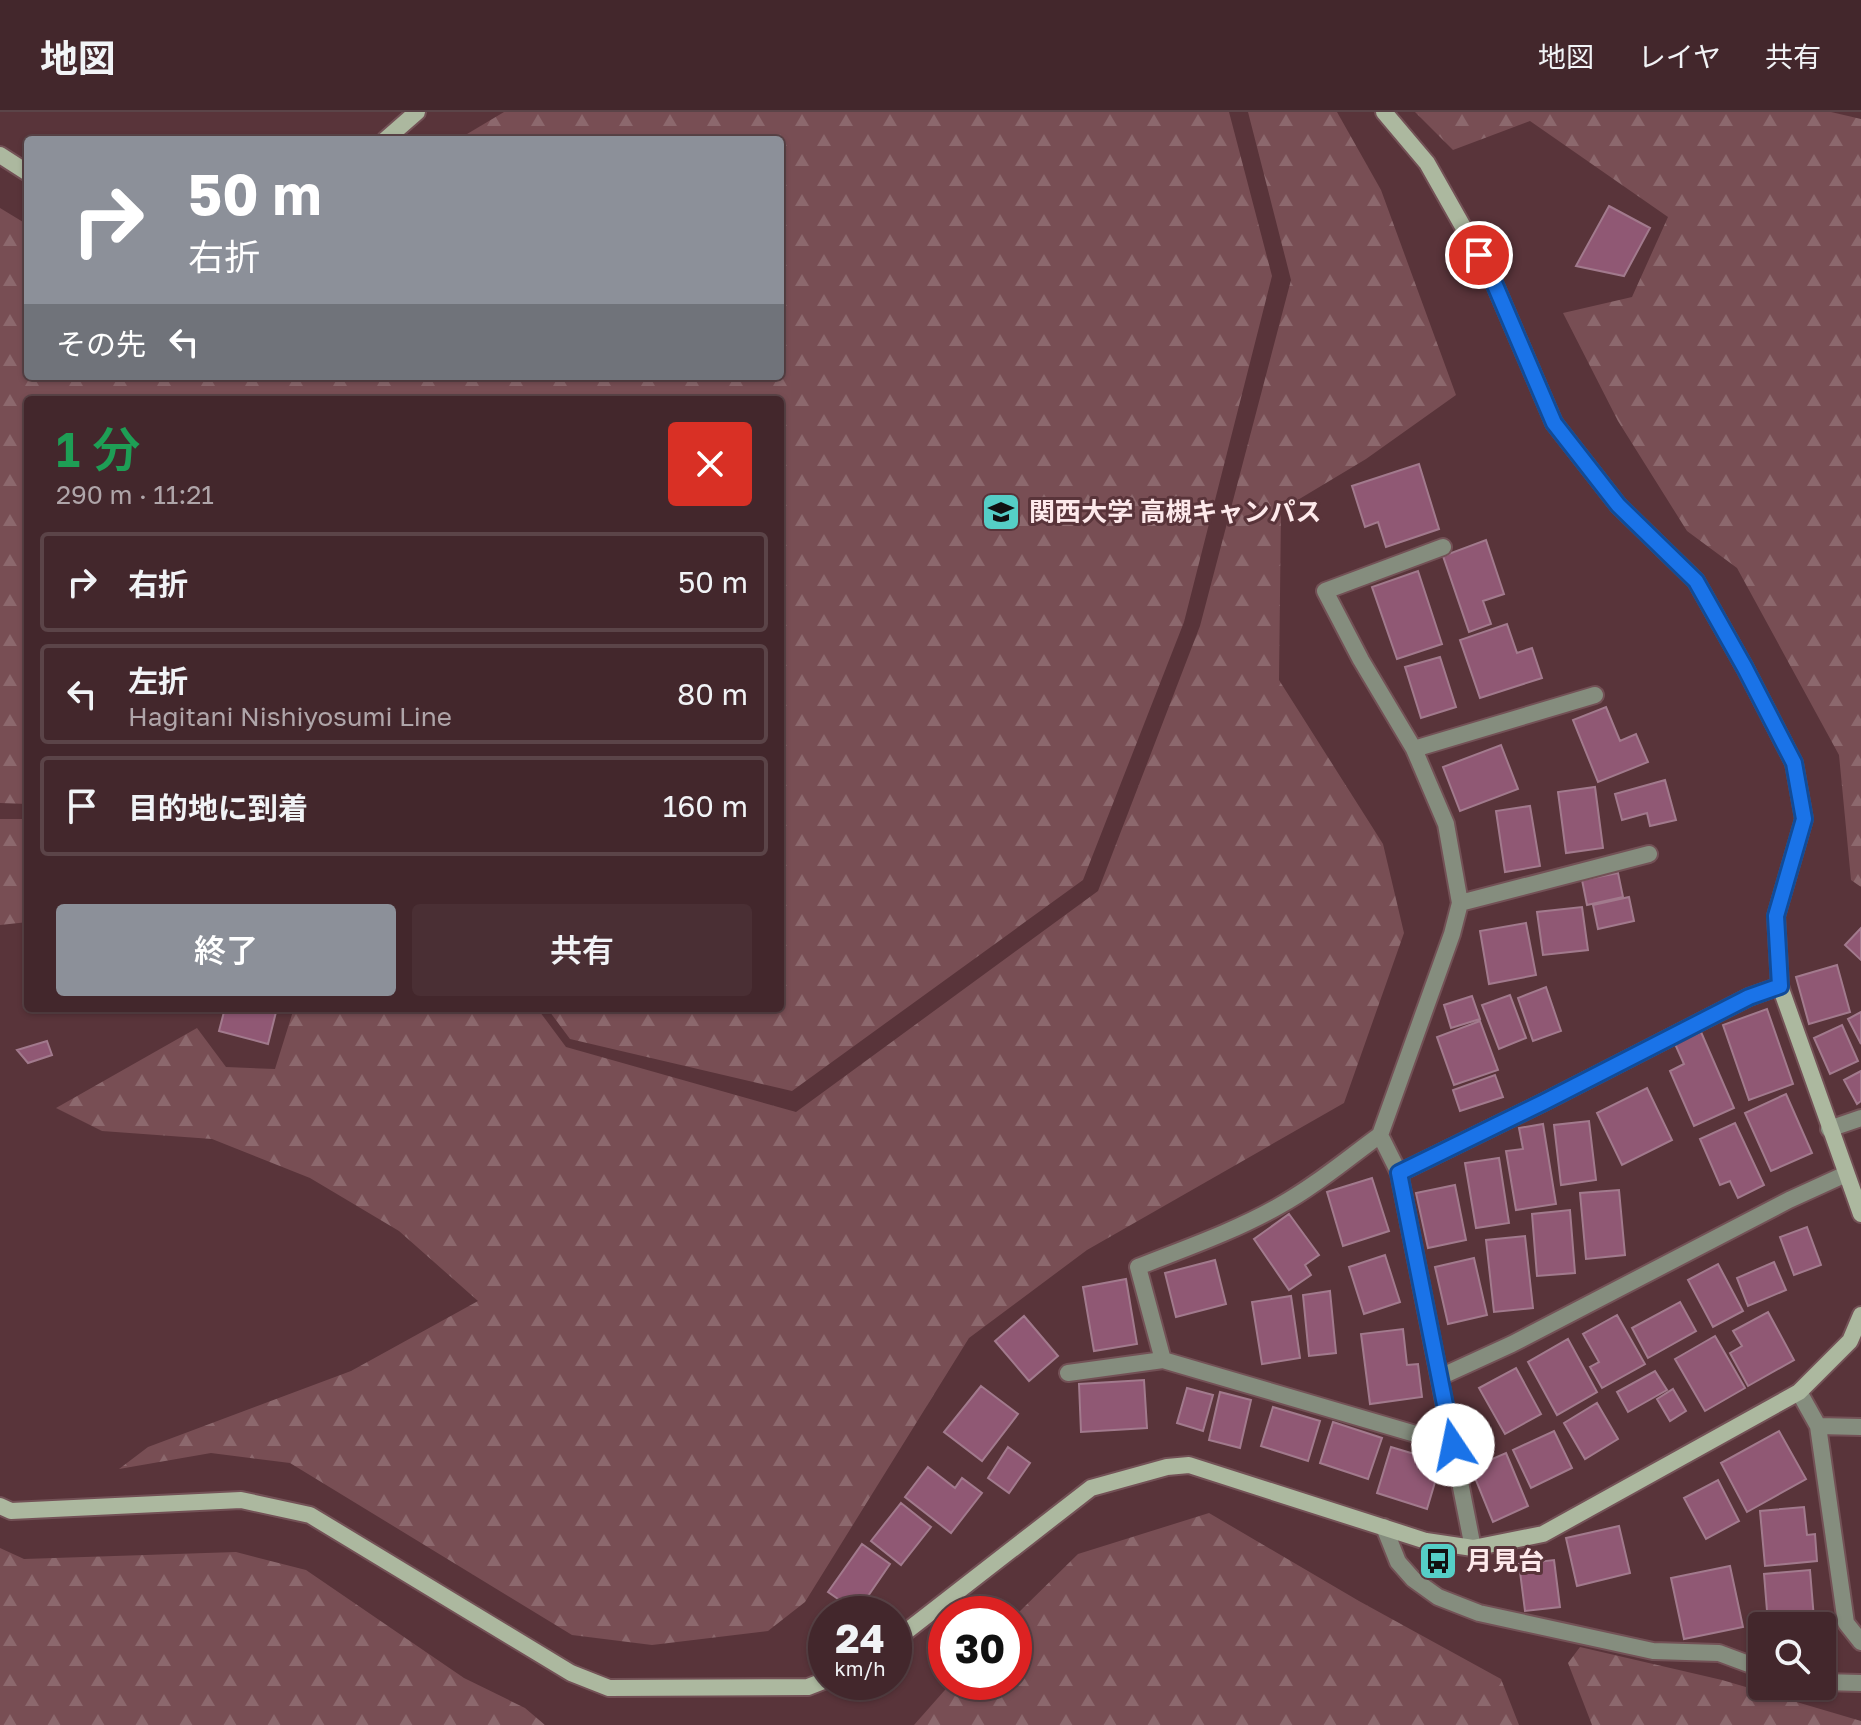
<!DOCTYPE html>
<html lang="ja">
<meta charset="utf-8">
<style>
:root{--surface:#43272c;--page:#4a2f34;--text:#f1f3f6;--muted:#afa5a9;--line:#5b4448;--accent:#8c9099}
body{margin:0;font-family:"Golos Text","Noto Sans JP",sans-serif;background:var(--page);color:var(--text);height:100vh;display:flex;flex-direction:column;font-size:30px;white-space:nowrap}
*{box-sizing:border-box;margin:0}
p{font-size:26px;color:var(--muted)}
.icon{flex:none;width:44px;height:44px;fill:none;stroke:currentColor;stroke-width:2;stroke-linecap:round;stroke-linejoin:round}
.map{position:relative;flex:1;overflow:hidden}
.panel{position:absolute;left:24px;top:284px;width:760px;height:616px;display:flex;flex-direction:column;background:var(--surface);border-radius:8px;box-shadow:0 2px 6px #0004,0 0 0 2px var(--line)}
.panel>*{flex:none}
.guide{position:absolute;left:24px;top:24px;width:760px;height:244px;border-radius:8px;box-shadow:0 2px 6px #0004,0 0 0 2px var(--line);background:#8c9099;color:#fff;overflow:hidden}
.buttons{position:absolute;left:1748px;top:1500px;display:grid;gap:16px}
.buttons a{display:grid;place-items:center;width:88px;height:88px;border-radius:8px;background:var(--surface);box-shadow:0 2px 6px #0004,0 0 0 2px var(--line);font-size:40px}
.speed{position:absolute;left:808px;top:1484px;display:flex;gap:16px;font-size:40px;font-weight:700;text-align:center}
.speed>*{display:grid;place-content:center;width:104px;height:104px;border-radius:50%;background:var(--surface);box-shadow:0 2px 6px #0004,0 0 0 2px var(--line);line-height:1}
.speed small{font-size:20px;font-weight:400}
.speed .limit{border:12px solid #d22;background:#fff;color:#111}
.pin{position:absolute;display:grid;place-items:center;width:68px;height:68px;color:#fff;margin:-34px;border:4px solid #fff;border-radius:50%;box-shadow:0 2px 8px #0007}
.me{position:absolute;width:88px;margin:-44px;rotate:349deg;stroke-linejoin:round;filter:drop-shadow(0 0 6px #0008)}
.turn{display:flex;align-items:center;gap:28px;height:168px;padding:0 32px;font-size:36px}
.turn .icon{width:104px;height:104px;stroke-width:2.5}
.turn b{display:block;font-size:56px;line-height:68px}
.then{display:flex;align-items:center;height:76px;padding:0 32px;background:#0003;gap:16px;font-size:30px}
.round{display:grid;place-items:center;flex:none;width:84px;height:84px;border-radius:8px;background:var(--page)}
.summary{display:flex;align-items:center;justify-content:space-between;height:136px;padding:0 32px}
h1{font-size:48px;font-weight:600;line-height:60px;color:#1e9e55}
.button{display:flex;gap:16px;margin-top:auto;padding:16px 32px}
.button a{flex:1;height:92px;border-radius:8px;background:var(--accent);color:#fff;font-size:32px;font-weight:600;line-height:92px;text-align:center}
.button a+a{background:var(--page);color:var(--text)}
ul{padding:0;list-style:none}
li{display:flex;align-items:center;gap:24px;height:100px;margin:0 16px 12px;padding:0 16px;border:4px solid var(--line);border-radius:8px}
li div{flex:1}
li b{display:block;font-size:30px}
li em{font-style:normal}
header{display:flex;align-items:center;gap:48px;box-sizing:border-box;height:112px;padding:0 40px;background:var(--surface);border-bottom:2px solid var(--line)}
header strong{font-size:38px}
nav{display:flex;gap:44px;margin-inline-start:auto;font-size:28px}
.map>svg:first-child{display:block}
.forest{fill:url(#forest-firs)}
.building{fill:#905874;stroke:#a27a8d;stroke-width:2}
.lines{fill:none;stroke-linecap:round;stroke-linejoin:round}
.street-casing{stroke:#735156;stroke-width:20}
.secondary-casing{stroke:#735156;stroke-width:20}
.street{stroke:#858d7e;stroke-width:16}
.secondary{stroke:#acb89f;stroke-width:16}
.route-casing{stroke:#114b97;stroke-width:20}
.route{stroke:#1a73e8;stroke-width:14}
.labels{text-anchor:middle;stroke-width:6;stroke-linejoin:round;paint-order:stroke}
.poi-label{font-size:26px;font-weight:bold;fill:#fde9eb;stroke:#59343a;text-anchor:start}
</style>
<header>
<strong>地図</strong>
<nav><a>地図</a><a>レイヤ</a><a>共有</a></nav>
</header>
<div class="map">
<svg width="1861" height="1613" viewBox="0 0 1861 1613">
<defs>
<pattern id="forest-firs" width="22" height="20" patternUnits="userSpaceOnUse" patternTransform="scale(2)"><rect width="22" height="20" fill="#784e54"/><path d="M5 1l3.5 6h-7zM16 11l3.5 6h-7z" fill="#8c686d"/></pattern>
</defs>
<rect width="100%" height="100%" fill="#59343a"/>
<path class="forest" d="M504,0H1229L1272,164L1184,510L1083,768L792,979L570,927L547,896H780V288H28V692L0,691V96L28,113V264H780V28H457Z
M1248,0H1337L1381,78L1456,283L1366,347L1281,398L1279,568L1383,732L1404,821L1344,991L1087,1138L969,1226L805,1490L768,1519L652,1533L572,1523L290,1351L211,1341L119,1357L148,1335L351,1259L478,1189L399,1119L310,1066L212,1027L102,1019L56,996L197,916L226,955L275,957L294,896H537L566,935L796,1000L1098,779L1200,514L1291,168Z
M1415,0H1831L1861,7V775L1851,768L1839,643L1737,456L1687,419L1618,309L1563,201L1632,185L1668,105L1530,9L1453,38Z
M0,707H28V810L0,813Z
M1209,1401L1359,1489L1501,1567L1519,1613H914L952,1570H1014V1505L1078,1442Z
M0,1436L24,1447L236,1440L306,1458L464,1566L525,1596L545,1613H0Z
M1580,1535L1722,1568L1861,1609V1613H1592L1568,1551Z"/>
<path class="building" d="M1609,94L1650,116L1624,164L1576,154Z
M1419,352L1439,417L1386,435L1378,410L1365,415L1352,374Z
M1486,428L1504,482L1483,489L1491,512L1469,520L1443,444Z
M1418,459L1442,532L1397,547L1372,475Z
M1507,512L1517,541L1532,536L1542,566L1480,586L1460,528Z
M1440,545L1456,595L1421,606L1405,555Z
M1606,595L1620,629L1636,622L1648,650L1598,670L1573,608Z
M1501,633L1518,677L1460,699L1443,655Z
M1665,668L1676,708L1650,714L1647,701L1622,708L1615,682Z
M1595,675L1603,736L1566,741L1558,680Z
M1530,694L1540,754L1505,760L1496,699Z
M1618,761L1623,785L1587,793L1582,768Z
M1629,785L1634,809L1598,817L1593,793Z
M1582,795L1588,838L1543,843L1537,800Z
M1526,811L1536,863L1489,872L1480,819Z
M1861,816V848L1845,833Z
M1837,853L1850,900L1809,912L1796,865Z
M1546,875L1561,919L1533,929L1518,886Z
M1510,883L1526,926L1499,937L1482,893Z
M1472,884L1480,907L1451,916L1444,893Z
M225,896H277L268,932L219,919Z
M1767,897L1793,972L1749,988L1723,913Z
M1861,900V932L1848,907Z
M1480,909L1498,958L1454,973L1437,925Z
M1842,913L1858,949L1830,962L1814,926Z
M1701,920L1734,996L1694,1014L1670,959L1684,952L1675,932Z
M47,929L52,943L28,951L17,938Z
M1861,959V989L1857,992L1844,968Z
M1495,963L1503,985L1460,999L1453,978Z
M1647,976L1672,1028L1622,1053L1597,1001Z
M1786,982L1812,1041L1771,1059L1745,1001Z
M1589,1009L1596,1068L1561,1073L1554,1013Z
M1735,1011L1764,1073L1738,1086L1730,1069L1720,1073L1700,1027Z
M1543,1012L1556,1092L1516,1098L1506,1039L1523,1037L1519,1016Z
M1499,1046L1509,1111L1476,1116L1465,1051Z
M1372,1066L1389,1119L1343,1134L1327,1080Z
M1455,1073L1466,1128L1428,1136L1416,1081Z
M1619,1078L1625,1143L1586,1147L1580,1081Z
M1570,1098L1575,1161L1537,1164L1532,1102Z
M1289,1102L1319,1143L1305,1153L1311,1163L1289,1178L1254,1127Z
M1807,1115L1821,1153L1794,1163L1780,1125Z
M1525,1124L1533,1196L1494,1200L1486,1128Z
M1385,1143L1400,1190L1364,1202L1349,1155Z
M1474,1146L1487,1203L1448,1212L1435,1155Z
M1215,1148L1226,1192L1176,1205L1165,1161Z
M1774,1150L1786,1178L1748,1194L1737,1166Z
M1718,1152L1743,1199L1713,1215L1688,1168Z
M1126,1167L1137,1232L1094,1239L1083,1175Z
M1330,1179L1336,1241L1309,1244L1303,1183Z
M1291,1184L1300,1246L1262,1252L1252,1190Z
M1680,1190L1696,1219L1648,1246L1632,1216Z
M1768,1200L1794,1248L1748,1274L1730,1241L1742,1234L1733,1219Z
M1617,1203L1645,1252L1602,1276L1590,1255L1599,1250L1583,1222Z
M1024,1204L1058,1244L1029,1269L995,1229Z
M1403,1217L1407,1253L1418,1252L1422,1285L1370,1292L1361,1222Z
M1715,1224L1745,1276L1705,1299L1675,1247Z
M1568,1227L1597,1280L1557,1303L1528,1250Z
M1516,1256L1541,1302L1505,1322L1479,1276Z
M1655,1259L1667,1278L1628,1300L1617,1280Z
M1144,1268L1147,1316L1081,1320L1079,1272Z
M981,1274L1018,1302L982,1349L944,1320Z
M1187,1276L1213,1283L1203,1319L1177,1311Z
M1673,1277L1686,1299L1670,1309L1657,1287Z
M1220,1280L1251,1288L1240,1336L1209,1328Z
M1597,1291L1618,1327L1585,1347L1564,1311Z
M1273,1295L1320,1309L1308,1349L1261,1334Z
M1333,1310L1382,1326L1368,1367L1320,1351Z
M1554,1319L1572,1356L1531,1376L1513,1338Z
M1779,1319L1806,1367L1747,1400L1721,1351Z
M1008,1335L1030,1351L1009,1381L988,1366Z
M1391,1335L1441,1350L1427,1397L1377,1381Z
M1506,1341L1528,1394L1493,1410L1471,1356Z
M928,1355L955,1376L962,1366L982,1381L951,1421L905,1385Z
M1718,1368L1739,1409L1706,1427L1684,1386Z
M901,1391L931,1415L901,1453L871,1429Z
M1804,1395L1807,1423L1815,1422L1817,1449L1765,1454L1760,1399Z
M1619,1414L1630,1461L1577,1474L1566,1426Z
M862,1432L890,1452L857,1500L828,1480Z
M1554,1448L1560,1495L1525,1499L1519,1452Z
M1730,1454L1743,1515L1684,1527L1671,1466Z
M1810,1458L1814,1507L1768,1511L1764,1462Z"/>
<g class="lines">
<defs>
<path id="street" d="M1414,637L1595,583
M1460,791L1649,742
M1829,1017L1861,1006
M1380,1023L1452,822L1460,791L1446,712L1414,637L1361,548L1325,479L1443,435
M1163,1248L1138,1155C1186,1136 1235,1119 1279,1094C1315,1074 1347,1047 1380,1023L1399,1061
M1068,1261L1163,1248L1453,1333
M1440,1265L1512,1232L1789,1088L1846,1062
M1799,1280L1818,1314L1846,1511L1861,1530
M1818,1314L1861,1315
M1384,1415L1398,1450L1413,1467L1438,1485L1479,1501L1653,1539L1719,1541L1762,1557
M1473,1436L1399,1061L1544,990L1749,885L1780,874
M1822,1570L1861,1571"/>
<path id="secondary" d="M1384,0L1427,51L1492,166L1554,311L1618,393L1696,469L1745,556L1794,651L1804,707L1776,804L1780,874L1861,1102
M385,28L417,0
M0,43L28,61
M0,1394L11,1399L241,1388L310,1403L571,1561L609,1576L808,1575L826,1568
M894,1529L1091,1376L1167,1355L1189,1353L1426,1429L1473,1436L1543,1422L1799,1280L1850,1229L1861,1203"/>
</defs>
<use href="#street" class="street-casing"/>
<use href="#secondary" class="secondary-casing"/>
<use href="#street" class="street"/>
<use href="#secondary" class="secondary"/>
</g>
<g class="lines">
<defs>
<path id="route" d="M1453,1333L1399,1061L1544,990L1749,885L1780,874L1776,804L1804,707L1794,651L1745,556L1696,469L1618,393L1554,311L1492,166L1479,143"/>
</defs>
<use href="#route" class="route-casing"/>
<use href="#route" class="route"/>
</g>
<defs>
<symbol id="university-square" viewBox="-11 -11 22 22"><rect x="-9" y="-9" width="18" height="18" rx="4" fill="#55cec6" stroke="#59343a"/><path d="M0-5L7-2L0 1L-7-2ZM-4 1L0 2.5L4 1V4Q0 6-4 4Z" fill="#111"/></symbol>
<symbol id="bus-square" viewBox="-11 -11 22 22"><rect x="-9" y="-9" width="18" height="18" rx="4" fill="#55cec6" stroke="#59343a"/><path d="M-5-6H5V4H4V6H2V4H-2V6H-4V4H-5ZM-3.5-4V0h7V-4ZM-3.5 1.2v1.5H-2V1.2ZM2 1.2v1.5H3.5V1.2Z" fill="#111"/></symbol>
</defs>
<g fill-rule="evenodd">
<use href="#university-square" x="979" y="378" width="44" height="44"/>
<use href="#bus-square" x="1416" y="1427" width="44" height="44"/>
</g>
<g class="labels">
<g class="poi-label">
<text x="1029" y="409">関西大学 高槻キャンパス</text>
<text x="1466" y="1458">月見台</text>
</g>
</g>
</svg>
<div class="buttons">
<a><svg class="icon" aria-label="search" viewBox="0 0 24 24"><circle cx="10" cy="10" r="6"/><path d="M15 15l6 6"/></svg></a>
</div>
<div class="speed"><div>24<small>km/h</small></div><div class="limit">30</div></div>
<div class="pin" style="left:1479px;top:143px;background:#d93025"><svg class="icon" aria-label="arrive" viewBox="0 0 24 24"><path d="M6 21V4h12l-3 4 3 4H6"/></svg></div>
<svg class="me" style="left:1453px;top:1333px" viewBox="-20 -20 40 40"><circle r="19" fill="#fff"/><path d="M0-13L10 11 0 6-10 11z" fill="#1a73e8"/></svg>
<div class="guide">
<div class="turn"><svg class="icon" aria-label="right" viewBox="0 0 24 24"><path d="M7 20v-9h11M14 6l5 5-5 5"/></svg><div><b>50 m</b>右折</div></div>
<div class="then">その先<svg class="icon" aria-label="left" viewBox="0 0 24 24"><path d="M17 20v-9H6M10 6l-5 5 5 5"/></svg></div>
</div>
<section class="panel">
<div class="summary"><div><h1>1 分</h1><p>290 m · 11:21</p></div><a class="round" style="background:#d93025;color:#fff"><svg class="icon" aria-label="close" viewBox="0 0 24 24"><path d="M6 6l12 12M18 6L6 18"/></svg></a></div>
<ul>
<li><svg class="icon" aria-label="right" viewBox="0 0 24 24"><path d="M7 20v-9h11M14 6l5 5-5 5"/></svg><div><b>右折</b></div><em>50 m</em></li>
<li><svg class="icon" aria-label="left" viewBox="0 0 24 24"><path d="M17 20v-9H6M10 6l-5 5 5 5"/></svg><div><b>左折</b><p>Hagitani Nishiyosumi Line</p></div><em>80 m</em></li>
<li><svg class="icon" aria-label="arrive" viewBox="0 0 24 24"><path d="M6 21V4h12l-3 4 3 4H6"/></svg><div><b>目的地に到着</b></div><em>160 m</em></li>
</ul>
<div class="button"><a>終了</a><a>共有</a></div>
</section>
</div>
